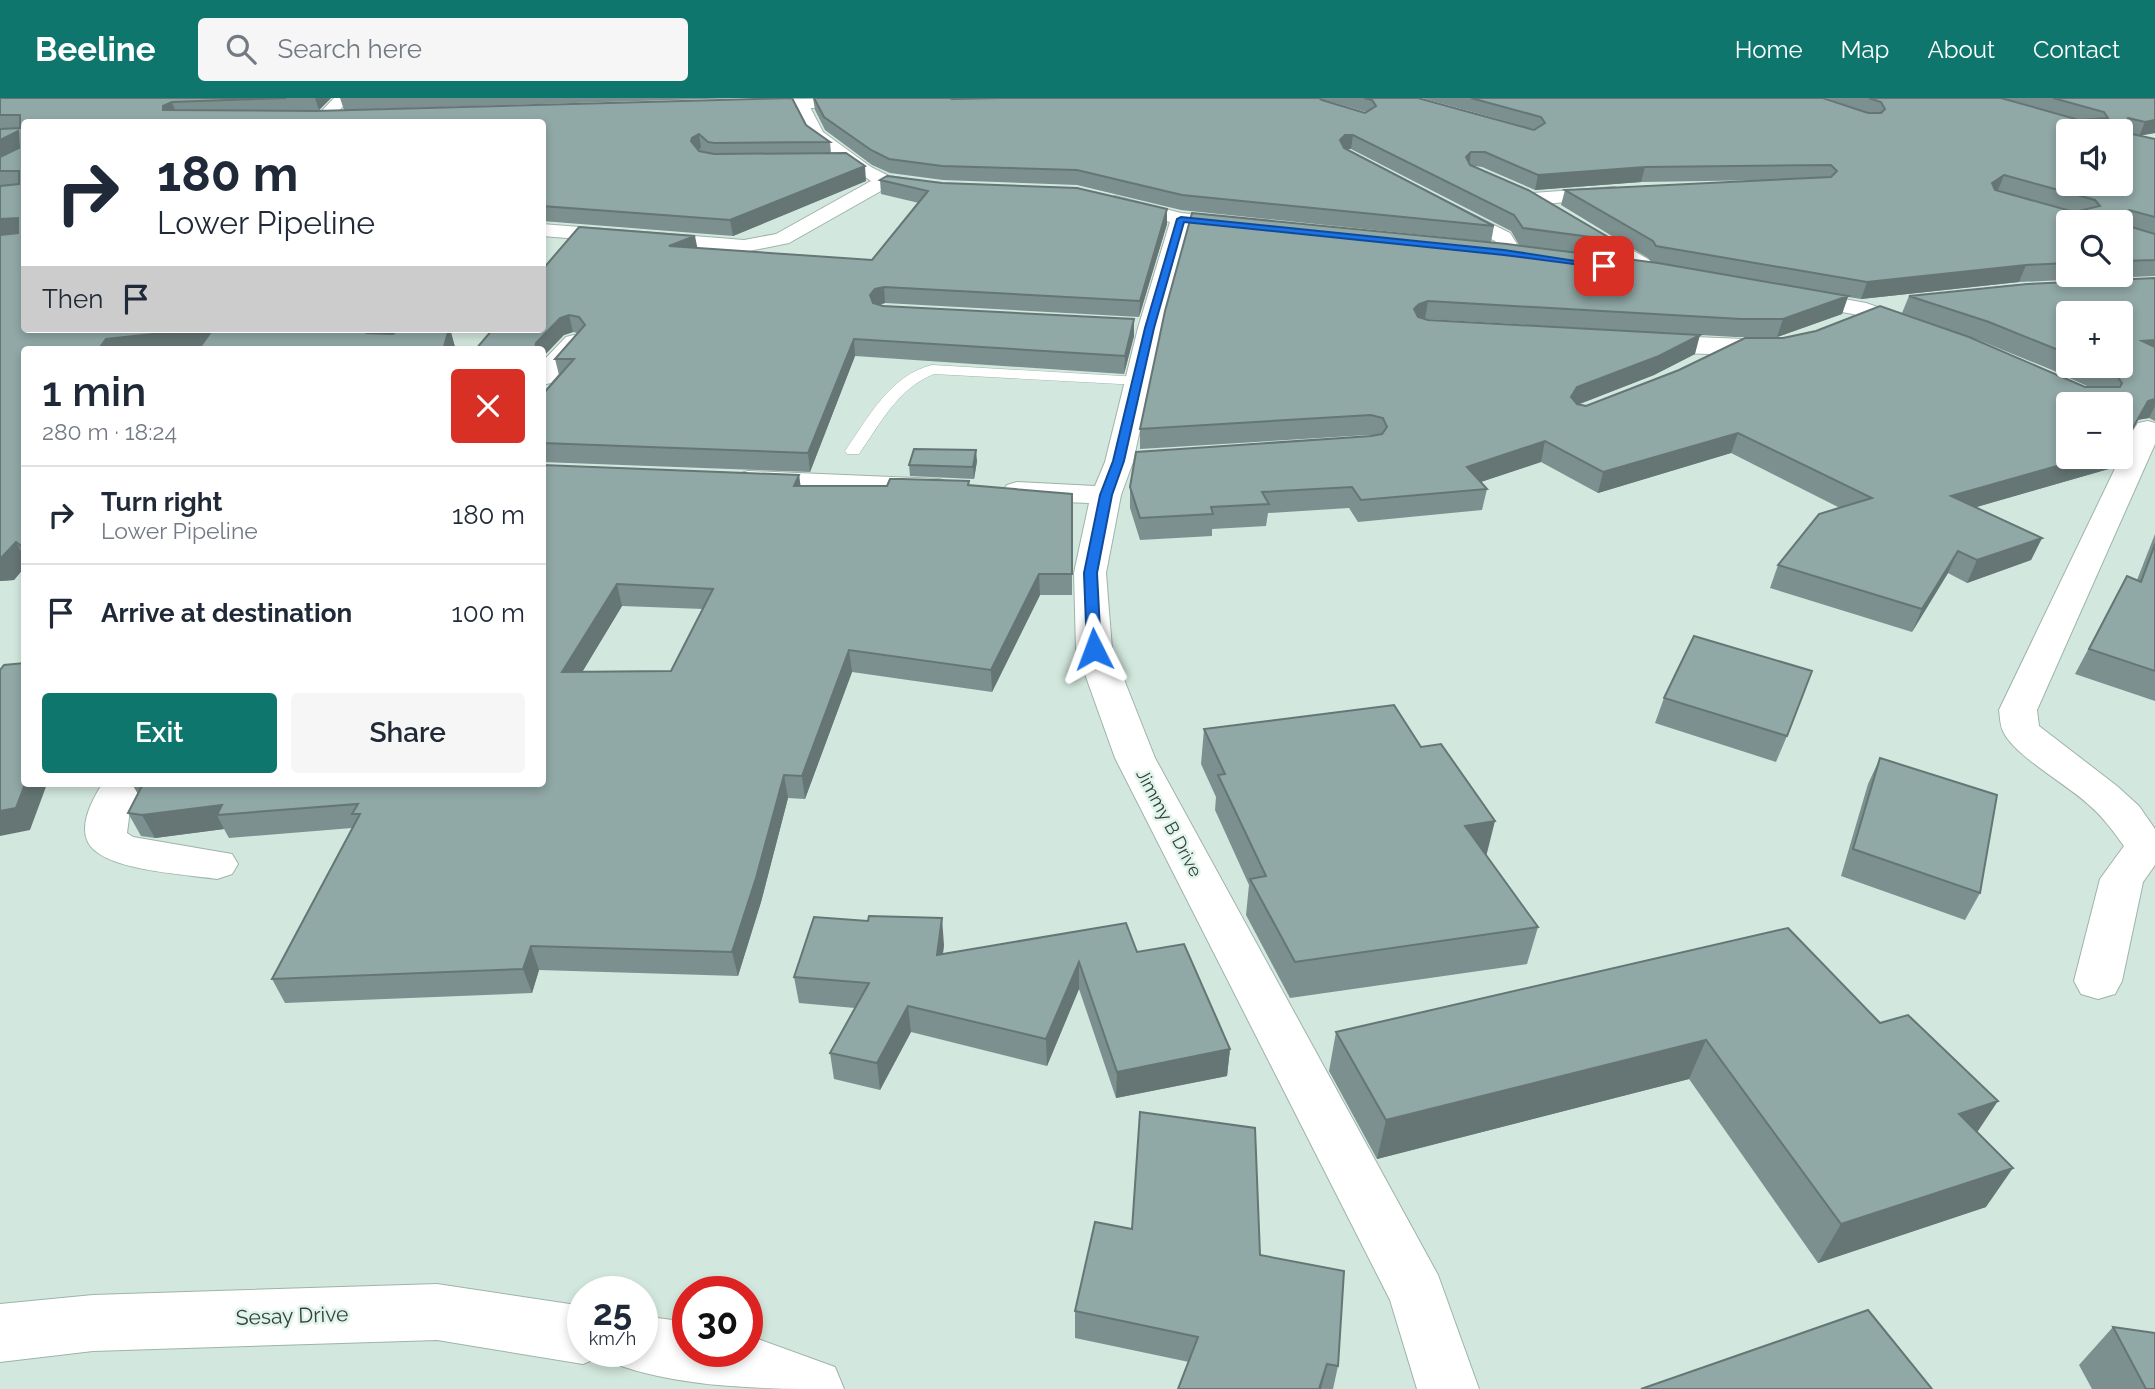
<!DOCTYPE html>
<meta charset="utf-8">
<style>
:root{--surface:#fff;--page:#f6f6f7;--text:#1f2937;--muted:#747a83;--line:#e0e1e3;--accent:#0f766e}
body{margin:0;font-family:Raleway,sans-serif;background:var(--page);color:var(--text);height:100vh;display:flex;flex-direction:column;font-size:26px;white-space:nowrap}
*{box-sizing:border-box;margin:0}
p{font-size:23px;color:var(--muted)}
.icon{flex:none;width:38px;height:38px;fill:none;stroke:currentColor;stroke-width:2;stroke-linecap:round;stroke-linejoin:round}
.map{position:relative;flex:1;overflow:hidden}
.drawer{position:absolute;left:21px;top:248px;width:525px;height:441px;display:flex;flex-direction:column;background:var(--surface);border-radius:7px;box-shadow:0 4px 10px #0003}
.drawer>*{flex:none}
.banner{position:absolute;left:21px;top:21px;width:525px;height:214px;border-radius:7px;box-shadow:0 4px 10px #0003;background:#fff;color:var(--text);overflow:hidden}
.tools{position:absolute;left:2056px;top:21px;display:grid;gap:14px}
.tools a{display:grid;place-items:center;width:77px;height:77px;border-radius:7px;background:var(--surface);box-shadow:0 4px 10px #0003;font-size:35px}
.speed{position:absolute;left:567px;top:1178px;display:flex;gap:14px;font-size:35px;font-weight:700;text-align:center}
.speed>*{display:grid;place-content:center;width:91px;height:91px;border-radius:50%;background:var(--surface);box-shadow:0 4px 10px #0003;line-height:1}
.speed small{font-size:18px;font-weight:400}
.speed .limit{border:10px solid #d22;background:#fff;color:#111}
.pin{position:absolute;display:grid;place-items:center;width:60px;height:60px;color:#fff;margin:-30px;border-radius:14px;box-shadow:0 4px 10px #0006}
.me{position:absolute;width:77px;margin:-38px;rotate:357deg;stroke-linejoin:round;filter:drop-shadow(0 0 5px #0008)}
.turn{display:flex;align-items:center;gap:24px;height:147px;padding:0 21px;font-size:32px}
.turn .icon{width:91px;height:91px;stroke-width:2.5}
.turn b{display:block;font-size:49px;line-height:60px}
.then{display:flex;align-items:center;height:66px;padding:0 21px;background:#0003;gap:14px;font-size:26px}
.round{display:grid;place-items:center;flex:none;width:74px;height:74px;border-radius:7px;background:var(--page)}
.summary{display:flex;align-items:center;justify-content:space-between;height:119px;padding:0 21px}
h1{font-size:42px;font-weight:600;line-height:52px}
.action{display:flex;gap:14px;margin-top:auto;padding:14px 21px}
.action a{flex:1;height:80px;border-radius:7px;background:var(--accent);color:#fff;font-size:28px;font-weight:600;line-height:80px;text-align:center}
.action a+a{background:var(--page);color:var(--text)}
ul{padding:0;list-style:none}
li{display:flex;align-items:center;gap:21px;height:98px;padding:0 21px;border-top:2px solid var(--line)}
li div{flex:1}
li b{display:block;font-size:26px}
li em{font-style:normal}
header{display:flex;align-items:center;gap:42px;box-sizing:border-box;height:98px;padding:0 35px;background:var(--accent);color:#fff}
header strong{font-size:33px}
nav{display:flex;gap:38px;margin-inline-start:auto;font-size:24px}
.search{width:490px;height:63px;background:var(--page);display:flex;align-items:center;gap:18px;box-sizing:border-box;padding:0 24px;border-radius:7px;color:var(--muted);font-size:26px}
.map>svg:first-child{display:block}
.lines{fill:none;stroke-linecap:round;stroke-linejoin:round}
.lane-casing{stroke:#9eb3a9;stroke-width:1}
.street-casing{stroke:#9eb3a9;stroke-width:2}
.secondary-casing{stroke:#9eb3a9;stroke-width:2}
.primary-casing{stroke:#9eb3a9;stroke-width:2}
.lane{fill:#fff;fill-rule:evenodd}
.street{fill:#fff;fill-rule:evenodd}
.secondary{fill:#fff;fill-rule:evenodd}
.primary{fill:#fff;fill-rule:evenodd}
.wall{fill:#7c908f;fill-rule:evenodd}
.shaded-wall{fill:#657674}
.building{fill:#90a8a6;stroke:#657674;stroke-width:2;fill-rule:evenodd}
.route{fill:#1a73e8;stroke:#114b97;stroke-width:2}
.labels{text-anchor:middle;stroke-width:5;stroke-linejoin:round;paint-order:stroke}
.street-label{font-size:18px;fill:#363f3b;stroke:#dff4ea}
.near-street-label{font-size:21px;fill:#363f3b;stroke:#dff4ea}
</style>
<header>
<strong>Beeline</strong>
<div class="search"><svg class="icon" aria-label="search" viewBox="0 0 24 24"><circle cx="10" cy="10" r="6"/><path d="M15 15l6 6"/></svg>Search here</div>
<nav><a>Home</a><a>Map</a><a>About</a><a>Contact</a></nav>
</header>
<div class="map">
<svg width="2155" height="1291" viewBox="0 0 2155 1291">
<rect width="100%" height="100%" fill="#d2e7dd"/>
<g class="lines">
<defs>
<path id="lane" d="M932,267L1139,279L1146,283L1139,287L934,276C898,290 880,326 859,356H847L845,353C868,320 890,277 932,267Z"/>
<path id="street" d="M334,0H351L329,23H317L315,20Z
M801,2L809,7L823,34L871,69L889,78L934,85L943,90L934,95L888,89L789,145L744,154L542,138V126L744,142L776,136L871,83L810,40L793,7Z
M1614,89L1621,91L1623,95L1621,99L1533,107L1524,101L1533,95Z
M1115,98L1181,115L1242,121L1252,127L1242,133L1189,128L1162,230L1133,364L1121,397L1106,475L1112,551L1155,660L1438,1177L1479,1291H1417L1390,1202L1115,660L1076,551L1074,475L1089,405L1017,402L1007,399L1002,393L1007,387L1017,384L1095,388L1105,364L1138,230L1170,124L1108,108L1106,104Z
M1447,104L1510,135L1517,146L1511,158H1497L1494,154L1497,146L1495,143L1440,114L1437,110L1440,106Z
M1566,115L1662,169L1665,174L1662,179H1646L1559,125L1556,121L1559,117Z
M1794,192L1866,205L1923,225L1927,230L1923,235L1915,237L1853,216L1786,204L1783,199L1786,194Z
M574,237L582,239L586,244L551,285L542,287V264L566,239Z
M1646,237L1791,243L1794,248L1791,253C1761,260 1667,256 1638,249L1634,244L1638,239Z
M2148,323L2155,325V346L2037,612L2039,628L2117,688L2139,708L2155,731V767L2143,784L2122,883L2115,896L2098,901L2081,896L2074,883L2100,781L2124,748C2113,733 2103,719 2089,707C2068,687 2014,658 2003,633C2000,627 2000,619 1999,612L2134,331L2138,325Z
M748,373L939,381L949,384L954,390L949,396L939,399L738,388L734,382L738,376Z
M102,686H142L130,712L127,735L133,739L232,756L238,766L232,776L217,781C187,776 98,773 87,742C80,724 93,701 102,686Z"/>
<path id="secondary" d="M437,1186L583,1208V1253H606L604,1257L583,1266L437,1242L93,1253L0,1264V1206L93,1197Z
M642,1218L688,1224V1253H747V1237L835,1269L844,1291C770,1291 690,1291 621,1268L614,1253H642Z"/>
<path id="primary" d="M863,0H987L979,5L744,12L736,7L744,2Z"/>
</defs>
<use href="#lane" class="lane-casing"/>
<use href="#street" class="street-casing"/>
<use href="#secondary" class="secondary-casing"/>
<use href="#primary" class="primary-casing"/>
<use href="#lane" class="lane"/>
<use href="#street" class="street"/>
<use href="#secondary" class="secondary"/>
<use href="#primary" class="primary"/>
</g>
<path class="wall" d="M0,0H331L319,12L295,13L806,27L830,44L831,55L866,83L733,138L542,123V24L24,231H377V236H393L450,231L455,249L454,252H198L199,250L186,252H24V470L14,482L0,483Z
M340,0H737L344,12Z
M813,0L952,1L998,0H1418L1534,31L1422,0H1823L1869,15L1826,0H2155V35L2140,37L2155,41V178L2019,184L1861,201L1848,199L1842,216L1777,239H1735L1425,221L1695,256L1654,277L1579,306L1586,308L2089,289L2052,272L1981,243L1902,215L1909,198L2155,180V323L2149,320L2137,322L2112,370L1976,409L2042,440L2031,462L1967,485L1948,475L1912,534L1770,490L1778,467L1840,410L1731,355L1598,395L1541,364L1480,384L1487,391L1482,412L1358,424L1349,410L1268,415L1266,428L1212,431V438L1140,442L1130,410V389L1371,338L1368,337L1140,351V331L1165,213L1652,165L1648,160L1561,107L1565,92L1768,82L1641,84L1535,92L1482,69L1475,68L1613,142L1609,159L1519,147L1511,133L1351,51H1347L1494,128L1491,144L1181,112L1077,87L943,82L890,75L872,67L825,32L815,12ZM1321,1L1366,14L1365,15ZM2068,124H2121V177H2068ZM2068,215L2121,268H2068Z
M880,82L942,85L1167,111V126L1139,219L885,205L880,207L1134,238L1124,276L855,258L810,374L542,364V297L559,277L555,261L577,235L573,234L564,237L475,252L697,150L872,162L919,105L881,96Z
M977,363L974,381L910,378L909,367Z
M542,367L799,377L800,388H887L969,383V387L1072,396V497H1040L992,594L852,574L805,701L788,700L761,804L738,878L539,872L532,895L285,905L272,881L352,730L229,740L224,731L155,740L141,738L128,715L138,696L132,686H542ZM622,508L703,511L671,573L582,574Z
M2155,436V603L2075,576L2127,478L2137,482Z
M1664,600L1787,638L1776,664L1655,625Z
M1204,631L1486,757L1538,829L1527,866L1290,900L1246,817L1249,787L1215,712L1216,699L1201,666Z
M1880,660L1980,795L1965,822L1841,778L1868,686Z
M1788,830L1977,1034L1986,1109L1818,1165L1689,981L1377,1061L1329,973L1336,934Z
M944,847L943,855L1137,854L1230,951L1227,978L1116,1000L1079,891L1047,968L911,934L880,992L834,981L830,955L855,910L799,905L794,879Z
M1260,1157L1338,1268L1333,1291H1178L1189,1264L1075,1240V1213Z
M2113,1229L2155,1291H2092L2079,1267Z"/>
<path class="shaded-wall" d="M315,0H331L319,12Z
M172,4L177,17L163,12V8Z
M2155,22V35L2139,38L2145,24Z
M18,33L24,47L0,60V42Z
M699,36L701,50L695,54L691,43L692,40Z
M1345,37H1353L1351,51H1344L1340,42Z
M1471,54L1469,68L1466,59Z
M865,68L866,83L733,138L730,122Z
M1645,69L1641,84L1535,92L1538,77Z
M2004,77L1998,92L1985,100L1992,85Z
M1167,111V126L1139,219L1140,203Z
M18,120L24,136L0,138V121Z
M695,138L698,153L669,148Z
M2026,167L2019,184L1861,201L1867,184Z
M884,189L885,205L876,207L872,214L870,197L875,191Z
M1848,198L1842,216L1777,239L1783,221Z
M1428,203L1425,221L1416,223L1414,211L1419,206Z
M569,217L573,234L564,237L542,260V252H535L536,245L560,220Z
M1134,221V238L1124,276L1125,258Z
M200,231H214L221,248L186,252H98L106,241Z
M369,231H377V244L367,235Z
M450,231L455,249L454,252H443Z
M1700,237L1695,256L1654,277L1572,309L1571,299L1577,289Z
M854,241L855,258L810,374L808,355Z
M2155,242V259L2142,243Z
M2155,301V308L2149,320L2137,322L2121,353V335L2148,303Z
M1738,335L1731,355L1598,395L1603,374Z
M1545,343L1541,364L1463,390L1467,369Z
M976,352L977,363L974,381L973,369Z
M2089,359H2118L2112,370L1942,419L1951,398Z
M799,377L802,397L794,388Z
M2042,440L2031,462L1967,485L1977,462Z
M16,444L24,459V470L14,482L0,483V460Z
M1958,453L1948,475L1912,534L1922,511Z
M1039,476L1040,497L992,594L991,572Z
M617,486L622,508L569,596L562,574Z
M849,552L852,574L805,701L802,678Z
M784,677L788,700L761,804L738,878L732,854Z
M25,686H47L30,732L0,738V713Z
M222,707L217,717L224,731L155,740L142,717Z
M1495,723L1486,759L1465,728Z
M942,820L944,847L939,883L937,857Z
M531,848L539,872L532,895L523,871Z
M1079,864V891L1047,968L1046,941Z
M908,908L911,934L880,992L877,965Z
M1706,942L1689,981L1377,1061L1386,1022Z
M1230,951L1227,978L1116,1000L1117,974Z
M1998,1003L1972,1042L1959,1016Z
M2013,1070L1986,1109L1818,1165L1841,1126Z
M1327,1266L1321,1291H1319Z"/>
<path class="building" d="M0,0H286L172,4L163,8V12L315,13L792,0L806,27L830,44L714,45L708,44L699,36L692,40L691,43L699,53L714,56L846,55L865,68L730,122L542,108V24H24V231H200L106,241L98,252H24V450L16,444L2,459L0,460V137L18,135V120L0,121V88L19,86V73H0V59L19,50L18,33L0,42V31L20,30V17H0Z
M814,0H950L952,1L998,0H1319L1322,2L1365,15L1376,8L1372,2L1364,0H1418L1534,32L1545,25L1541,19L1471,0H1823L1868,15H1881L1885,11L1881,4L1869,0H2001L2079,22L2108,20L2104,14L2053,0H2155V22L2145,24L2128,20L2125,26L2116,28L2125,30L2127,35L2155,41V119L2129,112L2126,114L2128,128L2155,136V162L2121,163V124H2068V165L2026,167L1867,184L1656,148L1653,143L1565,92L1831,79L1837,73L1831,67L1645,69L1538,77L1485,54H1471L1466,59L1470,67L1528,92L1613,142L1523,130L1514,117L1353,37H1345L1340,42L1344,50L1494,128L1182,97L1077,72L942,68L889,61L871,52L824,19ZM2068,33H2121V86H2068ZM2004,77L2095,102L2100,108L2074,114L1995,92L1992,85Z
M887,78L942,85L1077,90L1167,111L1140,203L884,189L875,191L870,197L873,205L883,208L1134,221L1125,258L854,241L808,355L542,345V297L574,261H555L585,227L579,219L569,217L560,220L536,245L535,252H475L493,231H542V172L579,129L695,138L669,148L872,162L928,93L880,82Z
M1192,115L1507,146L1658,165L1848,198L1783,221H1741L1428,203L1419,206L1414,211L1418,219L1428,222L1700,237L1659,258L1577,289L1571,299L1577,306L1586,308L1679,272L1745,240H1783L1816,233L1880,208L1969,239L2085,289H2120L2122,285L2117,278L2094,268H2121V215H2068V256L1989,224L1909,198L2027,186L2155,180V242L2142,243L2155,249V301L2148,303L2131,333L2121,335V306H2068V359H2089L1951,398L2042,440L1977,462L1958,453L1922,511L1778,467L1819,416L1872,400L1738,335L1603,374L1545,343L1467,369L1487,391L1361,402L1352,389L1262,394L1269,406L1211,409L1213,416L1140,420L1130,389L1136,354L1371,338L1382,336L1387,329L1383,320L1371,317L1140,331L1165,213Z
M213,231H369L367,235L393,236L398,232L449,231L443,252H198Z
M2121,337L2128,338L2123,349L2121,350Z
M914,351L976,352L973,369L909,367Z
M542,367L799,377L794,388H887L890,381H902L969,383L968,387L1072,396V476H1039L991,572L849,552L802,678L784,677L756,780L732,854L531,848L523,871L272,881L360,716H352L358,706L217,717L222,707L142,717L128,715L143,686H542ZM617,486L713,491L671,573L562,574Z
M2155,446V573L2089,551L2127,478L2141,484Z
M1694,538L1812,573L1787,638L1664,600Z
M24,565L25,686L16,710L0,713V572L4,567Z
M1394,607L1421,649L1441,646L1495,723L1465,728L1538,829L1295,864L1250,781L1266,778L1218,677L1225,676L1204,631Z
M1880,660L1997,697L1980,795L1853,751Z
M869,818L942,820L937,857L1126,825L1137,854L1184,846L1230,951L1117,974L1079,864L1046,941L908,908L877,965L830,955L869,885L794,879L814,819L868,823Z
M1788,830L1880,925L1908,917L1998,1003L1959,1016L2013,1070L1841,1126L1706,942L1386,1022L1336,934Z
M1140,1014L1255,1030L1260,1157L1344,1173L1338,1268L1327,1266L1319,1291H1178L1198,1239L1075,1213L1095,1124L1132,1131Z
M1868,1212L1932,1291H1641Z
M2113,1229L2155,1235V1291H2146Z"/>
<path class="route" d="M1181,119L1504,152L1608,168L1604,170L1504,157L1184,124L1154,230L1124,363L1112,397L1097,475L1101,551L1094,555L1087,551L1084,475L1100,397L1113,363L1145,230L1177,121Z"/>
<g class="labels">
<g class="street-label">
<text transform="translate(1169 725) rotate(62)" y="6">Jimmy B Drive</text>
</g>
<g class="near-street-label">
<text transform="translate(292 1218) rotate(-2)" y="7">Sesay Drive</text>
</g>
</g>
</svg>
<div class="tools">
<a><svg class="icon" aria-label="sound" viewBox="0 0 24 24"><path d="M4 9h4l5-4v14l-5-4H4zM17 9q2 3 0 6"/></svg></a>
<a><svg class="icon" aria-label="search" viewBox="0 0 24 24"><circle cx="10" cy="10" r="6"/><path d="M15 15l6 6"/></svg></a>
<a>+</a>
<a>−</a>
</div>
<div class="speed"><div>25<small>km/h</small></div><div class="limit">30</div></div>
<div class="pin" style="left:1604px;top:168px;background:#d93025"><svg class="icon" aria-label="arrive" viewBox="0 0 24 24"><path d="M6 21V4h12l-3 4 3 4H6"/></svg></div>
<svg class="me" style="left:1094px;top:551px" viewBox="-20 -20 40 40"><path d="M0-17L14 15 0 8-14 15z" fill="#1a73e8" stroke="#fff" stroke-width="4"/></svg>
<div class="banner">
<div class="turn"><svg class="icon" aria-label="right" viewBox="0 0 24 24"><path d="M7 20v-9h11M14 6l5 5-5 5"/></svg><div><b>180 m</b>Lower Pipeline</div></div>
<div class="then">Then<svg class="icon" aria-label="arrive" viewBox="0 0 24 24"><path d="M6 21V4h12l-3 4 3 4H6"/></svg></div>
</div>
<section class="drawer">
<div class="summary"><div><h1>1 min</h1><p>280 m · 18:24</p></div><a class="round" style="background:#d93025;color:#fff"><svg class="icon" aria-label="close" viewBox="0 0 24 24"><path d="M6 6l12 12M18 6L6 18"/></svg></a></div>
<ul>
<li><svg class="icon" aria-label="right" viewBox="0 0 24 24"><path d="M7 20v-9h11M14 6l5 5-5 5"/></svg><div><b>Turn right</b><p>Lower Pipeline</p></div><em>180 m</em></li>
<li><svg class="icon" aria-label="arrive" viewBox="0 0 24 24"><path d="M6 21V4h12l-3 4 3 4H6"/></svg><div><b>Arrive at destination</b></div><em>100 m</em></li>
</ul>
<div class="action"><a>Exit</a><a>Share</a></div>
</section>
</div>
